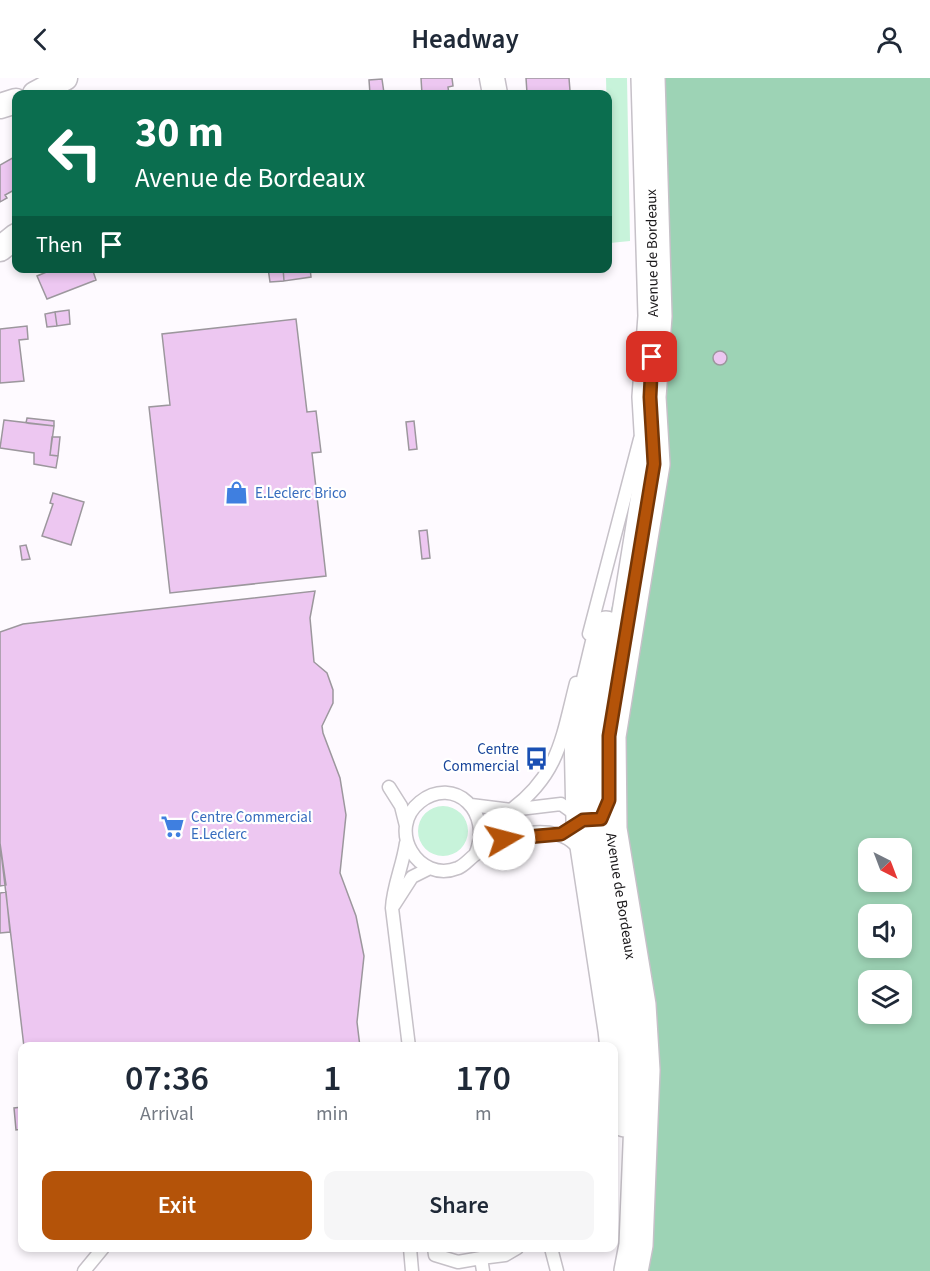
<!DOCTYPE html>
<style>
:root{--surface:#fff;--page:#f6f6f7;--text:#1f2937;--muted:#747a83;--accent:#b45309}
body{margin:0;font-family:"Source Sans 3",sans-serif;background:var(--page);color:var(--text);height:100vh;display:flex;flex-direction:column;font-size:22px;white-space:nowrap}
*{box-sizing:border-box;margin:0}
p{font-size:20px;color:var(--muted)}
.icon{flex:none;width:33px;height:33px;fill:none;stroke:currentColor;stroke-width:2;stroke-linecap:round;stroke-linejoin:round}
.map{position:relative;flex:1;overflow:hidden}
.drawer{position:absolute;left:18px;top:964px;width:600px;height:210px;display:flex;flex-direction:column;background:var(--surface);border-radius:12px;box-shadow:0 3px 9px #0003}
.drawer>*{flex:none}
.banner{position:absolute;left:12px;top:12px;width:600px;height:183px;border-radius:12px;box-shadow:0 3px 9px #0003;background:#0b6e4f;color:#fff;overflow:hidden}
.needle{width:39px;rotate:138deg}
.buttons{position:absolute;left:858px;top:760px;display:grid;gap:12px}
.buttons a{display:grid;place-items:center;width:54px;height:54px;border-radius:12px;background:var(--surface);box-shadow:0 3px 9px #0003;font-size:30px}
.pin{position:absolute;display:grid;place-items:center;width:51px;height:51px;color:#fff;margin:-26px;border-radius:12px;box-shadow:0 3px 9px #0006}
.me{position:absolute;width:66px;margin:-33px;rotate:82deg;stroke-linejoin:round;filter:drop-shadow(0 0 4px #0008)}
.turn{display:flex;align-items:center;gap:21px;height:126px;padding:0 24px;font-size:27px}
.turn .icon{width:78px;height:78px;stroke-width:2.5}
.turn b{display:block;font-size:42px;line-height:51px}
.then{display:flex;align-items:center;height:57px;padding:0 24px;background:#0003;gap:12px;font-size:22px}
.eta{display:flex;justify-content:space-evenly;align-items:center;height:102px;text-align:center}
.eta b{font-size:36px;font-weight:600;line-height:42px}
.button{display:flex;gap:12px;margin-top:auto;padding:12px 24px}
.button a{flex:1;height:69px;border-radius:12px;background:var(--accent);color:#fff;font-size:24px;font-weight:600;line-height:69px;text-align:center}
.button a+a{background:var(--page);color:var(--text)}
header{display:flex;justify-content:space-between;align-items:center;height:78px;padding:0 24px;background:var(--surface);font-size:27px;font-weight:600}
.map>svg:first-child{display:block}
.green{fill:#c7f3da}
.forest{fill:#9dd3b5;fill-rule:evenodd}
.building{fill:#edc7f1;stroke:#9c979d;stroke-width:1.5}
.lines{fill:none;stroke-linecap:round;stroke-linejoin:round}
.lane-casing{stroke:#c6c1c8;stroke-width:15}
.street-casing{stroke:#c6c1c8;stroke-width:27}
.secondary-casing{stroke:#c6c1c8;stroke-width:36}
.lane{stroke:#fff;stroke-width:12}
.street{stroke:#fff;stroke-width:24}
.secondary{stroke:#fff;stroke-width:33}
.route-casing{stroke:#753606;stroke-width:15}
.route{stroke:#b45309;stroke-width:10}
.labels{text-anchor:middle;stroke-width:4.5;stroke-linejoin:round;paint-order:stroke}
.street-label{font-size:15px;fill:#1b191b;stroke:#fff}
.shop-label{font-size:15px;fill:#366cbe;stroke:#fff;text-anchor:start}
.transit-label{font-size:15px;fill:#164399;stroke:#fff;text-anchor:end}
</style>
<header><svg class="icon" aria-label="back" viewBox="0 0 24 24"><path d="M15 5l-7 7 7 7"/></svg>Headway<svg class="icon" aria-label="person" viewBox="0 0 24 24"><circle cx="12" cy="8" r="4"/><path d="M4 21q1-7 8-7t8 7"/></svg></header>
<div class="map">
<svg width="930" height="1193" viewBox="0 0 930 1193">
<rect width="100%" height="100%" fill="#fefaff"/>
<path class="green" d="M606,0H627L630,163L610,165Z
M418 753a25 25 0 1 1 50 0a25 25 0 1 1-50 0Z"/>
<path class="forest" d="M648,0H930V1193H624L631,1103L581,654L630,455L640,360ZM868,771H902V804H868ZM868,837H902V870H868ZM868,903H902V936H868Z"/>
<path class="building" d="M421,0H452L453,8L448,9L449,16H422Z
M526,0H569L570,13L556,16H531L527,15Z
M382,1L384,15L370,16L369,2Z
M16,78V111L5,117L7,120L0,124V87Z
M56,190H92L96,202L47,221L37,198Z
M268,190H283L284,203L270,204Z
M283,190H310L311,199L284,203Z
M69,232L70,246L57,248L55,234Z
M55,234L57,248L47,249L45,236Z
M296,241L307,334L316,333L321,374L312,375L326,498L170,515L149,329L170,327L162,256Z
M27,248L28,261L19,262L24,303L0,305V251Z
M713 280a7 7 0 1 1 14 0a7 7 0 1 1-14 0Z
M27,340L54,343V348L26,345Z
M4,342L54,348L50,377L58,378L56,390L34,386V375L0,370Z
M414,343L417,371L409,372L406,344Z
M52,359H60L58,378L50,377Z
M53,415L84,424L71,467L42,458L53,426L50,425Z
M427,452L430,480L422,481L419,453Z
M26,467L30,481L22,482L20,468Z
M315,513L310,540L314,584L327,595L333,612V625L322,648L323,655L340,700L346,737L340,795L356,838L364,878L357,944L360,969H24L0,765V554L23,546Z
M0,765L6,807L0,808Z
M6,814L10,854L0,855V815Z
M22,1029V1051L16,1052L14,1030Z"/>
<g class="lines">
<defs>
<path id="lane" d="M589,556L640,361
M389,709L401,728L406,748
M471,727L511,732L561,726L579,739
M511,732C559,696 562,660 576,605
M406,765C403,787 393,808 392,830L409,969
M475,777C494,734 454,697 420,724C386,751 418,806 458,790C465,787 469,781 476,776C501,757 557,741 579,771
M394,827L412,799L430,790
M410,1170L412,1193
M434,1170L435,1177L458,1184L481,1180
M551,1170L557,1193
M84,1193L103,1170
M483,1193L481,1180L505,1177L517,1170"/>
<path id="street" d="M492,0L495,16
M35,16L65,0
M0,28L16,23
M0,171L16,158"/>
<path id="secondary" d="M606,550L581,654L583,742L615,952L625,1042
M631,1193L636,1167L643,992L639,927L610,751L609,658L653,386L649,319L655,238L648,0"/>
</defs>
<use href="#lane" class="lane-casing"/>
<use href="#street" class="street-casing"/>
<use href="#secondary" class="secondary-casing"/>
<use href="#lane" class="lane"/>
<use href="#street" class="street"/>
<use href="#secondary" class="secondary"/>
</g>
<g class="lines">
<defs>
<path id="route" d="M504,761L561,756L583,742L601,741L609,722V658L654,386L650,319L652,279"/>
</defs>
<use href="#route" class="route-casing"/>
<use href="#route" class="route"/>
</g>
<defs>
<symbol id="shop-bare" viewBox="-9 -9 18 18"><path d="M-5-2.5h2.3a2.7 3.5 0 0 1 5.4 0H5L5.5 6h-11ZM-1.5-2.5h3a1.5 2.3 0 0 0-3 0Z" fill="#3f7fe0" stroke="#fff" stroke-width="2.5" paint-order="stroke"/></symbol>
<symbol id="bus-bare" viewBox="-9 -9 18 18"><path d="M-5-6H5V4H4V6H2V4H-2V6H-4V4H-5ZM-3.5-4V0h7V-4ZM-3.5 1.2v1.5H-2V1.2ZM2 1.2v1.5H3.5V1.2Z" fill="#1a4fb4" stroke="#fff" stroke-width="2.5" paint-order="stroke"/></symbol>
<symbol id="supermarket-bare" viewBox="-9 -9 18 18"><path d="M-6-5.5h2.5l.6 2H6L4.5 2H-2.5L-4.4-4H-6ZM-1.5 3.2a1.3 1.3 0 1 0 .1 0ZM3 3.2a1.3 1.3 0 1 0 .1 0Z" fill="#3f7fe0" stroke="#fff" stroke-width="2.5" paint-order="stroke"/></symbol>
</defs>
<g fill-rule="evenodd">
<use href="#shop-bare" x="220" y="398" width="33" height="33"/>
<use href="#bus-bare" x="520" y="664" width="33" height="33"/>
<use href="#supermarket-bare" x="156" y="732" width="33" height="33"/>
</g>
<g class="labels">
<g class="street-label">
<text transform="translate(652 175) rotate(-91)" y="5">Avenue de Bordeaux</text>
<text transform="translate(621 818) rotate(81)" y="5">Avenue de Bordeaux</text>
</g>
<g class="shop-label">
<text x="255" y="420">E.Leclerc Brico</text>
<text x="191" y="744">Centre Commercial<tspan x="191" dy="17">E.Leclerc</tspan></text>
</g>
<g class="transit-label">
<text x="519" y="676">Centre<tspan x="519" dy="17">Commercial</tspan></text>
</g>
</g>
</svg>
<div class="buttons">
<a><svg class="needle" viewBox="-14 -14 28 28"><path d="M0-13l5 13h-10z" fill="#e53935"/><path d="M0 13l5-13h-10z" fill="#747a83"/></svg></a>
<a><svg class="icon" aria-label="sound" viewBox="0 0 24 24"><path d="M4 9h4l5-4v14l-5-4H4zM17 9q2 3 0 6"/></svg></a>
<a><svg class="icon" aria-label="layers" viewBox="0 0 24 24"><path d="M12 4l9 5-9 5-9-5zM3 14l9 5 9-5"/></svg></a>
</div>
<div class="pin" style="left:652px;top:279px;background:#d93025"><svg class="icon" aria-label="arrive" viewBox="0 0 24 24"><path d="M6 21V4h12l-3 4 3 4H6"/></svg></div>
<svg class="me" style="left:504px;top:761px" viewBox="-20 -20 40 40"><circle r="19" fill="#fff"/><path d="M0-13L10 11 0 6-10 11z" fill="#b45309"/></svg>
<div class="banner">
<div class="turn"><svg class="icon" aria-label="left" viewBox="0 0 24 24"><path d="M17 20v-9H6M10 6l-5 5 5 5"/></svg><div><b>30 m</b>Avenue de Bordeaux</div></div>
<div class="then">Then<svg class="icon" aria-label="arrive" viewBox="0 0 24 24"><path d="M6 21V4h12l-3 4 3 4H6"/></svg></div>
</div>
<section class="drawer">
<div class="eta">
<div><b>07:36</b><p>Arrival</p></div>
<div><b>1</b><p>min</p></div>
<div><b>170</b><p>m</p></div>
</div>
<div class="button"><a>Exit</a><a>Share</a></div>
</section>
</div>
